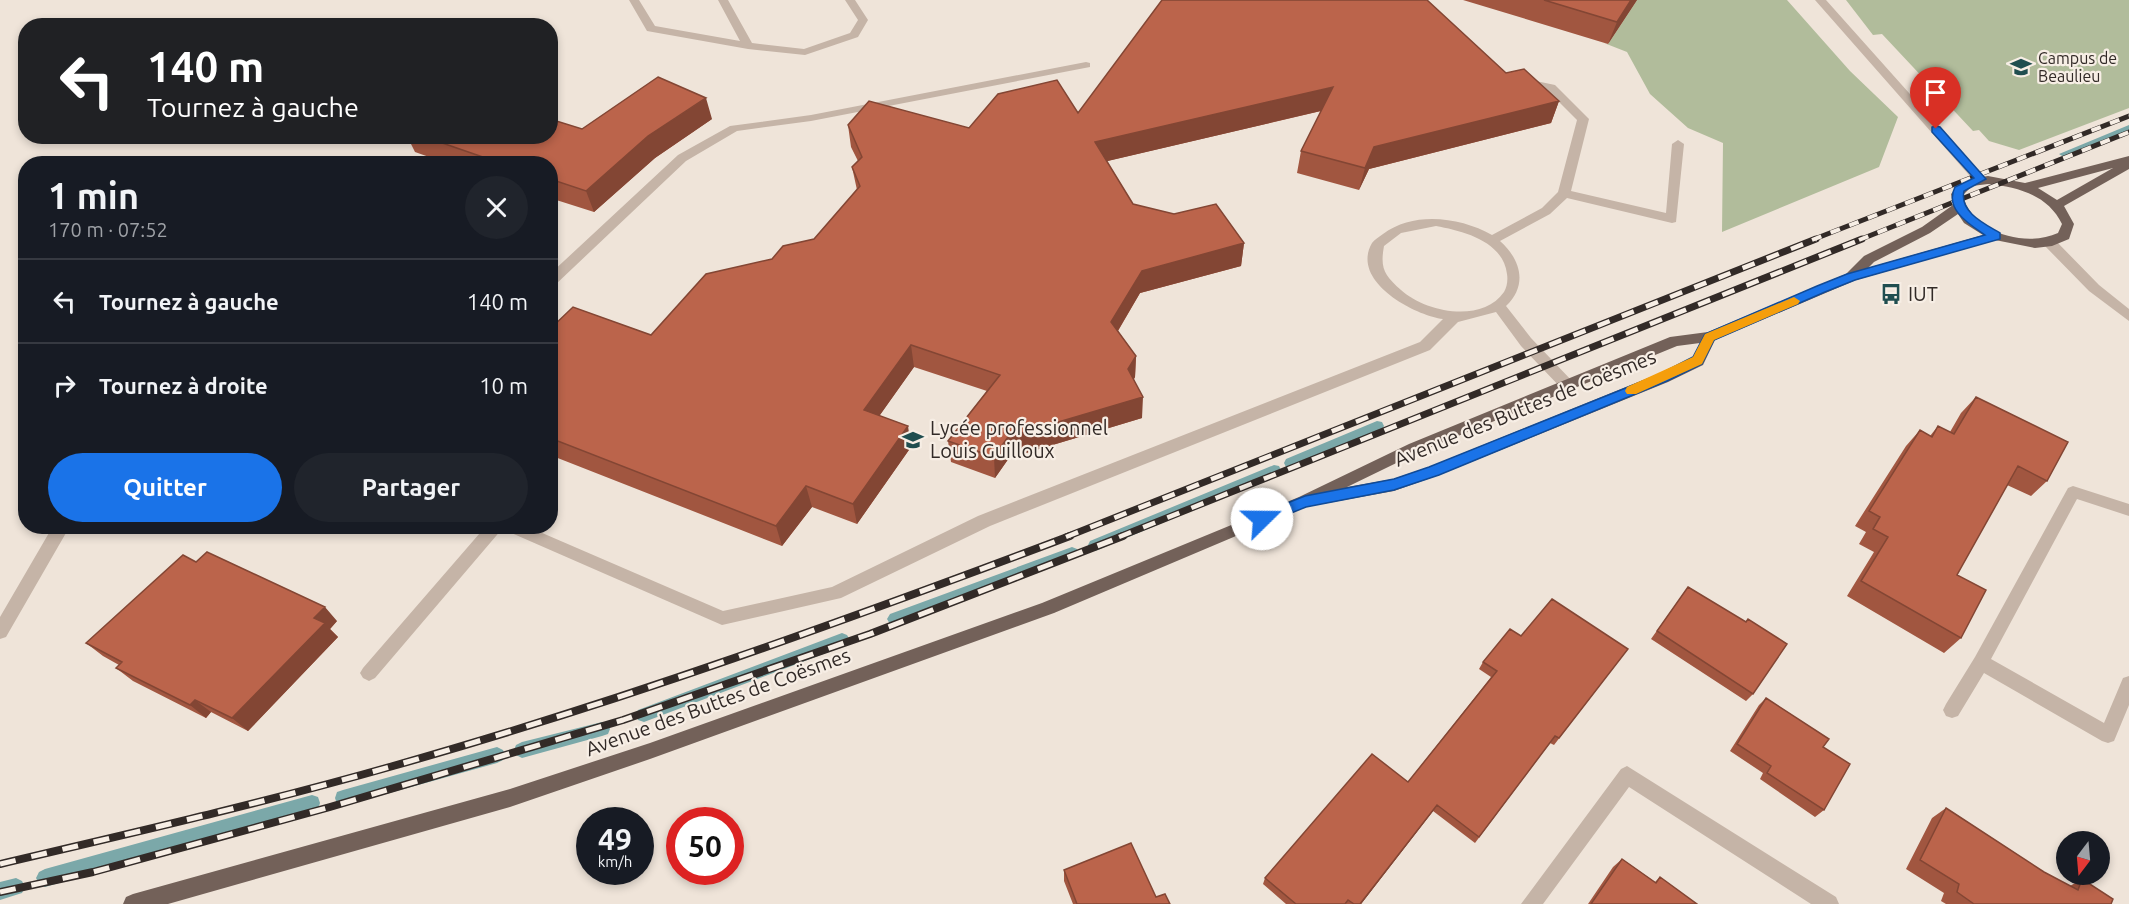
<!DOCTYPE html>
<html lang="fr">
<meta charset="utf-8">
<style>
:root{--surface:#171b24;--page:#20242c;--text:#f1f3f6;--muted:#9ea1a6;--line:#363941;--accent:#1a73e8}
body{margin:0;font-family:Ubuntu,sans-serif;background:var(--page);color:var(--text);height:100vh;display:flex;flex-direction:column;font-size:22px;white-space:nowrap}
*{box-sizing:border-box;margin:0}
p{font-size:20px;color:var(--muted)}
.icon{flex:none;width:33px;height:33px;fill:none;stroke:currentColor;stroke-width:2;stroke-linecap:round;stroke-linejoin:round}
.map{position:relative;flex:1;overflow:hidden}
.panel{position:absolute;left:18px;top:156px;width:540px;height:378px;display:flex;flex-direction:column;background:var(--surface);border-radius:24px;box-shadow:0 3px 9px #0003}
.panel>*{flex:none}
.guide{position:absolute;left:18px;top:18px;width:540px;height:126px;border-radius:24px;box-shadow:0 3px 9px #0003;background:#202124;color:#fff;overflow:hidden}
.needle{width:39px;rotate:196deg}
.buttons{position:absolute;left:2056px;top:831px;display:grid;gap:12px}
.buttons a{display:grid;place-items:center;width:54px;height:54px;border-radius:50%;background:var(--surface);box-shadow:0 3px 9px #0003;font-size:30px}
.speed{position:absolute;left:576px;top:807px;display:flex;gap:12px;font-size:30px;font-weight:700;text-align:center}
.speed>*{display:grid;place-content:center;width:78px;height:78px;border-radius:50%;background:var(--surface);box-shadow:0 3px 9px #0003;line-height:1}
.speed small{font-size:15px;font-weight:400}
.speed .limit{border:9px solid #d22;background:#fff;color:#111}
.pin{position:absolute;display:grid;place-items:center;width:51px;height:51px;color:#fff;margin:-62px -26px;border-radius:50% 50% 50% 0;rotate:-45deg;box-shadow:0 0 6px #0007}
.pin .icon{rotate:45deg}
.me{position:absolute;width:66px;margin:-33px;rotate:68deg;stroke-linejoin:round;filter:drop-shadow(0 0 4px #0008)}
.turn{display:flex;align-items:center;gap:21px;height:126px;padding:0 30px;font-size:27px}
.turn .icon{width:78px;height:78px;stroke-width:2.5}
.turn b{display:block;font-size:42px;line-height:51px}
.round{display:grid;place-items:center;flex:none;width:63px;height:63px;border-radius:32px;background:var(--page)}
.headline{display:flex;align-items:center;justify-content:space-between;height:102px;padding:0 30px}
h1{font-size:36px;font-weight:700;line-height:45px}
.action{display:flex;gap:12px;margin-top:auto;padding:12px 30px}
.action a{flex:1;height:69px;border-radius:36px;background:var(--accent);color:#fff;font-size:24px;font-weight:700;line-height:69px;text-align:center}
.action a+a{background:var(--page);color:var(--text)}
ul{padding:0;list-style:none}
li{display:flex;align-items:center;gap:18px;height:84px;padding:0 30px;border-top:2px solid var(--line)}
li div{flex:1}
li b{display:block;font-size:22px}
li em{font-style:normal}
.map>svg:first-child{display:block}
.green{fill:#b1bc9b}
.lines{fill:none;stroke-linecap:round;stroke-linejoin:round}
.stream{fill:#7ba8a9;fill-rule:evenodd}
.minor{fill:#c5b4a7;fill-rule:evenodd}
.major{fill:#736159;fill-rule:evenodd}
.rail-far2-casing{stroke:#322a27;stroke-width:5}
.rail-far1-casing{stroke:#322a27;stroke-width:7}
.rail-casing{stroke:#322a27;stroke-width:8}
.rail-far2{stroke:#f7eee5;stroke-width:4;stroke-dasharray:10;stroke-linecap:butt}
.rail-far1{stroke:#f7eee5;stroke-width:4.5;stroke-dasharray:13;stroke-linecap:butt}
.rail{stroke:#f7eee5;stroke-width:5;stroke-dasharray:16;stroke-linecap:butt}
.wall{fill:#a15640}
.shaded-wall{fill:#834634}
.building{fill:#bb644b;stroke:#834634;stroke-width:1.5}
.route{fill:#1a73e8;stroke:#114b97;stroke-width:1.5}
.slow{fill:#f59e0b}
.labels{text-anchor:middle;stroke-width:4.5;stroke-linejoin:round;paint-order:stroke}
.far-poi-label{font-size:16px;fill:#322a27;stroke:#f7eee5;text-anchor:start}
.poi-label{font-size:20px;fill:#322a27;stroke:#f7eee5;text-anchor:start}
.street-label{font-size:20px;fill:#322a27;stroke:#f7eee5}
</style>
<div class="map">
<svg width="2129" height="904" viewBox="0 0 2129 904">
<rect width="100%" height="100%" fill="#efe4d9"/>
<path class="green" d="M1637,0H1787L1850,71L1898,117L1879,167L1722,232L1723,143L1688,128L1650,94L1627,52L1604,43L1608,44Z
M1846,0H2129V108L2019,150L1989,141L1979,130L1973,131L1882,34L1873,35Z"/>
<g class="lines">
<path class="stream" d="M2129,125V132L2068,156L2064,157L2059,154Z
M1377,421L1382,422L1384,426L1382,430L1296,467H1286L1284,463L1286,459Z
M1274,465L1279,466L1281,470L1279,474L1100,549L1095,551L1090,549L1088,545L1090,541Z
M1072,547L1077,549L1079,553L1077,557L895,626L890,624L887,619L890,614Z
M842,633L847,635L850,640L847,645L644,722L638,720L636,715L638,710Z
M602,722L608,724L610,729L608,734L602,736L522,758L516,755L514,750L516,745L522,742Z
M497,747L503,750L505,755L503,760L497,763L343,806L337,804L335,798L337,792L343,790Z
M312,795L318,797L320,803L318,809L312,811L45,887L39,884L36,878L39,872L45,869Z
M16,878L22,881L25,887L22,893L0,900V882Z"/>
<path class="minor" d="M629,0H639L655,26L740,41L718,0H728L752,43L804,49L850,33L858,20L845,0H855L868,20L858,37L805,55L748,49L647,31Z
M1815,0H1826L1984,177V183H1976Z
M1086,62L1090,63V67L811,121L737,131L686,161L555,285L550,286V274L678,155L730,126L811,115Z
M1522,78L1555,85L1589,119L1571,191L1666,213L1672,144L1678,140L1684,144L1676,222L1672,223L1567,198L1550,214L1500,241C1521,260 1528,285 1506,306L1531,338L1573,382L1575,386L1573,390H1563L1521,346L1496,312L1458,322L1430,350L990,526L841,598L722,625L502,529L375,678L369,681L363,678L360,673L363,668L486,526H526L723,611L832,587L978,516L1420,342L1443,319C1414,315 1350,281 1372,243C1374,240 1379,237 1383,234C1414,211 1460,217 1492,235L1542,208L1558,192L1577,120L1547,90L1518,83L1516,81ZM1436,226C1463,231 1503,241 1507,274C1508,280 1507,287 1504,292C1482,324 1425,312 1401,290C1384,275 1380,268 1384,246L1401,233Z
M2050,239L2055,240L2099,285L2129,309V321L2089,291L2045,246L2044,243Z
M2073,486L2129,504V516L2077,499L1991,659L2104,723L2123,678L2129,676V705L2114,741L2108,743L2102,741L1984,673L1958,716L1952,718L1946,716L1943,710L1946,704L1975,657L2068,488Z
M53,526H70L6,637L0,639V617Z
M1627,766L1836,897L1839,904H1811L1629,787L1543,904H1521L1621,769Z"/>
<path class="major" d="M2129,156V169L2064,206L2074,224L2069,239L2052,246L2035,248L1995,240L1856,280L1715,340L1703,365L1668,382L1439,475L1394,491L1322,504L1316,502L1054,613L650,759L510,807L168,904H123L126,897L133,894L510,789L650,743L1042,603L1299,497L1409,444L1670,337L1708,332L1846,274L1864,256L1922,227L1953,205L1951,194L1964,180L1968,179L1988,176L2025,183ZM2113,168L2057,200L2038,188ZM1988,184C2018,187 2048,195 2062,224L2058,233C2026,248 1971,233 1963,195L1972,186ZM1958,214L1964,223L1983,235L1868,268L1874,262L1930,233ZM1700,343L1693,358L1658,374L1429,467L1393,479L1347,487L1419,452L1677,346Z"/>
<defs>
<path id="rail-far2" d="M1812,240L2129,116
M1859,240L2129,132"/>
<path id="rail-far1" d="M1066,537L1816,239
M1119,537L1862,239"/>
<path id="rail" d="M0,864C132,833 263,803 393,766C623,701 847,620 1070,536
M0,892L93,872L330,807L623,720L870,634L1123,536"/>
</defs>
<use href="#rail-far2" class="rail-far2-casing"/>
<use href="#rail-far1" class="rail-far1-casing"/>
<use href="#rail" class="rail-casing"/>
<use href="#rail-far2" class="rail-far2"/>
<use href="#rail-far1" class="rail-far1"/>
<use href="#rail" class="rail"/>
</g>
<path class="wall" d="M1463,0H1637L1608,44Z
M1506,73L1559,101L1551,123L1369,169L1359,190L1297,173L1301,151L1321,111L1107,161L1133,204L1244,243L1241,266L1140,293L1118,331L1136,356L1135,377L1134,379L1142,418L1009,458L995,478L951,462L948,441L987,391L914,367L879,416L911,447L857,524L812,507L782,546L550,455V329L651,335L772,259L814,239L857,190L852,167L858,161L851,147L848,125L969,128L1078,113Z
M712,119L655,158L594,212L550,198V164H449L415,152L407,136H550L582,129Z
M1976,397L2047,481L2031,496L2007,485L1957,575L1961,638L1944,653L1847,596L1874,552L1859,544L1866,532L1855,526L1906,446L1920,430L1930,436L1938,426L1950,432L1961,413Z
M1688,587L1745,622L1748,619L1753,694L1746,701L1651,639Z
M337,621L330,629L338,637L248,731L211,712L206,718L133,681L116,668L119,665L103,656L86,643Z
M1521,636L1628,649L1554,745L1550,743L1475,843L1433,811L1361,904H1286L1263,884L1265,878L1408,782L1491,677L1479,669L1483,662Z
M1766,698L1823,747L1824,810L1815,817L1760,779L1763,773L1730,751L1759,705Z
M1946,808L2044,872L2070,886L2082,879L2111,904H1946L1941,901L1944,893L1906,869L1932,818Z
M1622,859L1655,882L1660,877L1697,904H1588L1613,867Z
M1064,870L1156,897L1170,904H1073L1064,881Z"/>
<path class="shaded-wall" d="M1631,0H1637L1608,44L1617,22Z
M1333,87L1329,109L1095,164V142Z
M706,98L712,119L655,158L594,212L586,191L648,136Z
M1559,101L1551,123L1369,169L1359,190L1365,168L1374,147Z
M1244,243L1241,266L1140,293L1110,344L1111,322L1142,271Z
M911,345L914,367L868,432L864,410Z
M1136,356L1135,377L1127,391L1128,369Z
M1143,397L1142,418L1009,458L995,478L994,457L1008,437Z
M908,426L911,447L857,524L853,504Z
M806,486L812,507L782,546L776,526Z
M325,607L337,621L330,629L338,637L248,731L232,718L314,618Z
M195,700L211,712L206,718L190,705Z
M1437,805L1433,811L1361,904H1360Z"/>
<path class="building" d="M1162,0H1427L1506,73L1524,69L1559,101L1374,147L1365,168L1301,151L1333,87L1095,142L1133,204L1174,214L1216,204L1244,243L1142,271L1111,322L1136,356L1128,369L1143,397L1008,437L994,457L948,441L1000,375L911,345L864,410L908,426L853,504L806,486L776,526L550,438V329L573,307L651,335L706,274L772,259L783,246L814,239L860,186L852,167L862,157L848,125L869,101L969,128L998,94L1057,80L1078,113Z
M1544,0H1631L1617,22Z
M658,77L706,98L648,136L586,191L550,179V164H503L422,136H550V119L582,129Z
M1976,397L2068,442L2047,481L2018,466L1957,575L1986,590L1961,638L1861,581L1888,537L1873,529L1880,517L1869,511L1920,430L1932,437L1938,426L1954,434Z
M207,552L325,607L314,618L325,623L232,718L195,700L190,705L116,668L122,662L86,643L183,555L196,562Z
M1688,587L1746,622L1748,619L1787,644L1753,694L1657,631Z
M1552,599L1628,649L1559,738L1555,736L1479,837L1437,805L1360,904H1354L1348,900L1345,904H1296L1265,878L1372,754L1408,782L1497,671L1483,662L1510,629L1521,636Z
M1766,698L1829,739L1823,747L1850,764L1824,810L1767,773L1771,766L1737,744Z
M1946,808L2044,872L2078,890L2082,879L2113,899L2111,904H1974L1957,892L1959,884L1920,860Z
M1131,843L1156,897L1165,894L1170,904H1077L1064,870Z
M1622,859L1656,883L1660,877L1697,904H1591Z"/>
<path class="route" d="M1936,126L1940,127L1986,179L1964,191C1959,212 1985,224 2000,233V239L1855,280L1825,292L1714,340L1702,364L1667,381L1439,475L1394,490L1306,507L1262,525L1257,523L1255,519L1257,515L1305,496L1394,479L1429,467L1658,375L1693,357L1705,334L1817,286L1847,274L1985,235C1969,224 1944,209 1955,187L1974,178L1932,132V127Z"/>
<path class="slow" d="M1794,297L1800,301L1798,304L1714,340L1702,364L1636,394H1627L1625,391L1627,387L1693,357L1705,334Z"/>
<defs>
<symbol id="university-bare" viewBox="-9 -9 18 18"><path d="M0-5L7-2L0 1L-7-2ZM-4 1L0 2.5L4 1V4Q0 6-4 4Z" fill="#204e50" stroke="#f7eee5" stroke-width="2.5" paint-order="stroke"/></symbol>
<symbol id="bus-bare" viewBox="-9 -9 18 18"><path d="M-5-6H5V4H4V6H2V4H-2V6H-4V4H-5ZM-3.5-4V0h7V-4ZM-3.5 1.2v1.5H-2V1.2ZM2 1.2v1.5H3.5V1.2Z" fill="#204e50" stroke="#f7eee5" stroke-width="2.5" paint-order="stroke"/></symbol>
<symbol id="school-bare" viewBox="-9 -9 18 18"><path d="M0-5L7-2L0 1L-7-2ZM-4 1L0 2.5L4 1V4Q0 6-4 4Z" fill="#204e50" stroke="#f7eee5" stroke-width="2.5" paint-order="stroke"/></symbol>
</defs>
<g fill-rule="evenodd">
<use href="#university-bare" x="2006" y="52" width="30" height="30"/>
<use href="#bus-bare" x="1876" y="279" width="30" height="30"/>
<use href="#school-bare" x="898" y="425" width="30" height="30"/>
</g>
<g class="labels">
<g class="far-poi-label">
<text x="2038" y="64">Campus de<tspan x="2038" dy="18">Beaulieu</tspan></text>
</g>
<g class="poi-label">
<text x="1908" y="301">IUT</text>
<text x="930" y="435">Lycée professionnel<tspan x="930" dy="23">Louis Guilloux</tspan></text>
</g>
<g class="street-label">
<text transform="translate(1525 408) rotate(-22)" y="7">Avenue des Buttes de Coësmes</text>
<text transform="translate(718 702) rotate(-20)" y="7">Avenue des Buttes de Coësmes</text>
</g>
</g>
</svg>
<div class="buttons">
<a><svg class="needle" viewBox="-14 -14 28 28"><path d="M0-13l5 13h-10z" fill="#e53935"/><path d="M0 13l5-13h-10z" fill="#9ea1a6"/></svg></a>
</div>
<div class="speed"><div>49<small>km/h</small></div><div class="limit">50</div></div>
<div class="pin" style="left:1936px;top:129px;background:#d93025"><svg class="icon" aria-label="arrive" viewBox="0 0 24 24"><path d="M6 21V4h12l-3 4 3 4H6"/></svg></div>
<svg class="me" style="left:1262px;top:519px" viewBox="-20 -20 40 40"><circle r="19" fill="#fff"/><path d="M0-13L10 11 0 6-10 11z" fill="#1a73e8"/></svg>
<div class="guide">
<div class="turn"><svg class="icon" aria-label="left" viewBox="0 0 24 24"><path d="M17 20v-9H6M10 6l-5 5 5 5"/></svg><div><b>140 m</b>Tournez à gauche</div></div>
</div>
<section class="panel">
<div class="headline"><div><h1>1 min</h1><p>170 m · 07:52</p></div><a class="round"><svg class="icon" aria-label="close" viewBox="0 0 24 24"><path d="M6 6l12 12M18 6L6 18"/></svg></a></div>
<ul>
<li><svg class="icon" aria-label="left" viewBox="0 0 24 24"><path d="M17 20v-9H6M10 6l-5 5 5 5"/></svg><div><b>Tournez à gauche</b></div><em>140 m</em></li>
<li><svg class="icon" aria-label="right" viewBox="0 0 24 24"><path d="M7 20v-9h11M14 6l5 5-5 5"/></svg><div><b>Tournez à droite</b></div><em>10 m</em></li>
</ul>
<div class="action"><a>Quitter</a><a>Partager</a></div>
</section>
</div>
